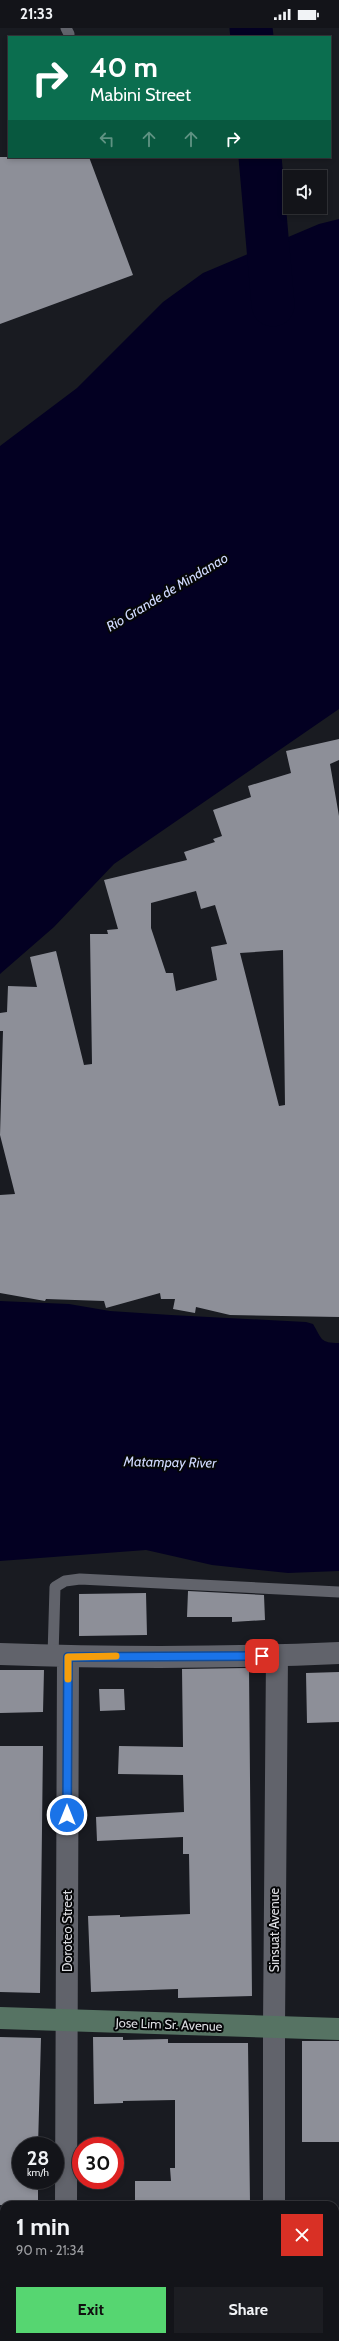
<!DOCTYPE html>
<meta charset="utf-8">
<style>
:root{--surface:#131419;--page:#1c1d22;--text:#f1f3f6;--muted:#9d9ea2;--line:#323338;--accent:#56d671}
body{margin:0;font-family:Cabin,sans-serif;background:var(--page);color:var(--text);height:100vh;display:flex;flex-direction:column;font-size:15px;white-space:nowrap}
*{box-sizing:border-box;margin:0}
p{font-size:13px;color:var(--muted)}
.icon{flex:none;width:22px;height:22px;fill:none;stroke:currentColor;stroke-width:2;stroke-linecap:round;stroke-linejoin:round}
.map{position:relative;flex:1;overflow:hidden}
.details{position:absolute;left:0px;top:2173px;width:339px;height:140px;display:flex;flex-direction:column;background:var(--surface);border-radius:12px 12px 0 0;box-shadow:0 2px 6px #0003,0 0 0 1px var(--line)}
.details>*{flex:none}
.guide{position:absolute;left:8px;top:8px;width:323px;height:122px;border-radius:0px;box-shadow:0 2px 6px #0003,0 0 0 1px var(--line);background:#0b6e4f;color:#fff;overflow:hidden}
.tools{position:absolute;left:283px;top:142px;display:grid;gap:8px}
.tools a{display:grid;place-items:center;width:44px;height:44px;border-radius:0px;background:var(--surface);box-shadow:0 2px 6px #0003,0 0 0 1px var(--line);font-size:20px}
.speed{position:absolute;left:12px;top:2109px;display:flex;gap:8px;font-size:20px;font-weight:700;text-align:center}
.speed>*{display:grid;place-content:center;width:52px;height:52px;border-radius:50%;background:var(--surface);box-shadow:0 2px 6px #0003,0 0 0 1px var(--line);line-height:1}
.speed small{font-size:10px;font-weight:400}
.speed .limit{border:6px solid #d22;background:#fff;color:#111}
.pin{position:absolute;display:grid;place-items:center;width:34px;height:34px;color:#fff;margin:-17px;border-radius:8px;box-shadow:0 2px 6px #0006}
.me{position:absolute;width:44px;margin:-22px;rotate:0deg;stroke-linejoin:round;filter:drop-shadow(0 0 3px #0008)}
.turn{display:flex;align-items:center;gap:14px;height:84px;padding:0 16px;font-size:18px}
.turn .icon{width:52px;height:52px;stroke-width:2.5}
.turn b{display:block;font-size:28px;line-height:34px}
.lanes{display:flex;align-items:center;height:38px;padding:0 16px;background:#0003;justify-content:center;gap:20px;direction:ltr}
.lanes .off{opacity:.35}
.round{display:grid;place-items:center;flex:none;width:42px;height:42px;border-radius:0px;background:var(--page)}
.headline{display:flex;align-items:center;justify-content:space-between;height:68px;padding:0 16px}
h1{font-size:24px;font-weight:700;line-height:30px}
.primary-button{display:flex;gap:8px;margin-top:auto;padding:8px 16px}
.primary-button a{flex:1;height:46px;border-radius:0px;background:var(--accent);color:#111;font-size:16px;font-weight:700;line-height:46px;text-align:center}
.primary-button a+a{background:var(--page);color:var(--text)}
.status{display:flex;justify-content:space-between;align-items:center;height:28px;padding:0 20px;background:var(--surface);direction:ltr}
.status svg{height:11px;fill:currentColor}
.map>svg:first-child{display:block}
.water{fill:#030022}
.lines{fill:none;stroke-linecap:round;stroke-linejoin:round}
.river{stroke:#030022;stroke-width:43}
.building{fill:#8d8f98;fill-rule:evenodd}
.service{stroke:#61636b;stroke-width:11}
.minor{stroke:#61636b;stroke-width:22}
.tertiary{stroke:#61636b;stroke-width:22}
.secondary{stroke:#567363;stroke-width:22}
.route-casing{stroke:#114b97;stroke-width:10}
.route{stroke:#1a73e8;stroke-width:7}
.slow{stroke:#f59e0b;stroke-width:7}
.labels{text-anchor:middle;stroke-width:4;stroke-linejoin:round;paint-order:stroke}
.street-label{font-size:13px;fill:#dbdce1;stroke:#050608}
.water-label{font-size:14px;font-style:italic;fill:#d0d9fe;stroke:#050608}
</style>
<div class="status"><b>21:33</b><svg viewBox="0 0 49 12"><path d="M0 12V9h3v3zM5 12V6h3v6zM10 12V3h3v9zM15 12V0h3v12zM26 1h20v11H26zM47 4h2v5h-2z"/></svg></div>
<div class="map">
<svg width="339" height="2313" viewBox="0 0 339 2313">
<rect width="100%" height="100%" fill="#191b21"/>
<path class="water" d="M339,191V681L114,836L54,899L0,946V418L77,360L163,274L203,245L319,196Z
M0,1273L69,1276L110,1283L171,1287L306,1294L313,1296C322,1311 320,1315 339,1315V1543L288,1545L212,1537L146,1522L0,1533Z"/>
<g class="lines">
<path class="river" d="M251,0L252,9
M260,129L273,277"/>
</g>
<path class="building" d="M0,129H89L133,247L0,296Z
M339,711V732L330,736L339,788V1289L230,1287L196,1279L195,1285L173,1281L175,1271H161L160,1265L106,1280L104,1273L46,1271L45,1273L0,1265V1167L15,1166L0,1107L3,1003H0V985L7,984L8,958L37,959L30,929L56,923L84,1037L92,1036L90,906H108L107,902L118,901L104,852L187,832L184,824L215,814L213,811L222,808L213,782L251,769L248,758L291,745L286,723ZM196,863L201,881L215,877L227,916L211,919L217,952L176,963L173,945H166L151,900V875ZM283,922L285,1077L279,1078L240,925Z
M188,1563L264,1567L265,1592L232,1594V1589H187Z
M146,1565L147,1607L79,1608V1566Z
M249,1640L252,1968L178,1970V1961L91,1964L88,1888L120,1887V1889L190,1886L189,1826H183V1809L97,1813L96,1789L184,1784L183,1747L118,1746L119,1718L183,1719L182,1641Z
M0,1642H44L43,1684L0,1685Z
M339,1644V1694L307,1695L306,1645Z
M99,1661H124L125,1682L100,1683Z
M0,1718H43L40,1965L0,1964Z
M0,2009L41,2010L38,2118H21V2152H38V2177H0Z
M93,2009H123V2012L168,2011V2015H248L250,2175L135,2177V2153H171L170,2140H175V2072L123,2073V2075L94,2076Z
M302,2013H339V2114H302Z"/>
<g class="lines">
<path class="service" d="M66,0L69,6
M53,1628L55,1559L65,1553L80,1551L339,1564"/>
<path class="minor" d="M0,1626C113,1630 226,1630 339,1625
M274,1999L277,1627
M66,2177L68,1629
M66,2313V2309"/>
<path class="tertiary" d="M274,1999V2177
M274,2309V2313"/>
<path class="secondary" d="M0,1990L339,2001"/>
</g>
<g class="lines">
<defs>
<path id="route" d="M67,1787L68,1629L262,1628"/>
</defs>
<use href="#route" class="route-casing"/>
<use href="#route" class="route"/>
<path class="slow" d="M68,1651V1629L116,1628"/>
</g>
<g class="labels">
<g class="street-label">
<text transform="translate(274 1902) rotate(-90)" y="5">Sinsuat Avenue</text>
<text transform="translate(67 1903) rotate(-90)" y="5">Doroteo Street</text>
<text transform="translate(169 1996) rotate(2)" y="5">Jose Lim Sr. Avenue</text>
</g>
<g class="water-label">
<text transform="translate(167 564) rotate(-31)" y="5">Rio Grande de Mindanao</text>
<text transform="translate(170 1434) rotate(1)" y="5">Matampay River</text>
</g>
</g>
</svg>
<div class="tools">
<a><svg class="icon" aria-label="sound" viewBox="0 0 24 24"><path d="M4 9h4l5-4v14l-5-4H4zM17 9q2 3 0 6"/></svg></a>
</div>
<div class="speed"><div>28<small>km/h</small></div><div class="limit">30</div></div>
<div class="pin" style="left:262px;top:1628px;background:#d93025"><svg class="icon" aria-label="arrive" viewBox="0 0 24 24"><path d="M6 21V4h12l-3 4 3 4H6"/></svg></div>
<svg class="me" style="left:67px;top:1787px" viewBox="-20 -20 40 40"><circle r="17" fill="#1a73e8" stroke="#fff" stroke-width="3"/><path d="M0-11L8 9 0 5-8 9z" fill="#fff"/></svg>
<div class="guide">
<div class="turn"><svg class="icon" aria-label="right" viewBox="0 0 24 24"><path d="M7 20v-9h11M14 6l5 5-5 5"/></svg><div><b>40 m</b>Mabini Street</div></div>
<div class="lanes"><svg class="icon off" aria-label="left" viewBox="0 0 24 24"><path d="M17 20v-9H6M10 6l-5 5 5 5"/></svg><svg class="icon off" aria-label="ahead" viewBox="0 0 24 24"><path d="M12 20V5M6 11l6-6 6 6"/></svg><svg class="icon off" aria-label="ahead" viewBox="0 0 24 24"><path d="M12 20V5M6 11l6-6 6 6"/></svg><svg class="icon" aria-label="right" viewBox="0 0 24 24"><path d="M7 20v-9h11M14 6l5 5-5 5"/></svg></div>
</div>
<section class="details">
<div class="headline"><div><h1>1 min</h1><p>90 m · 21:34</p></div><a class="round" style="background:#d93025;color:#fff"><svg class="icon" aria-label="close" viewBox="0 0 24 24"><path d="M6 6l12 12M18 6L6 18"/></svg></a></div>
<div class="primary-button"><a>Exit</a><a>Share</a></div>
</section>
</div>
